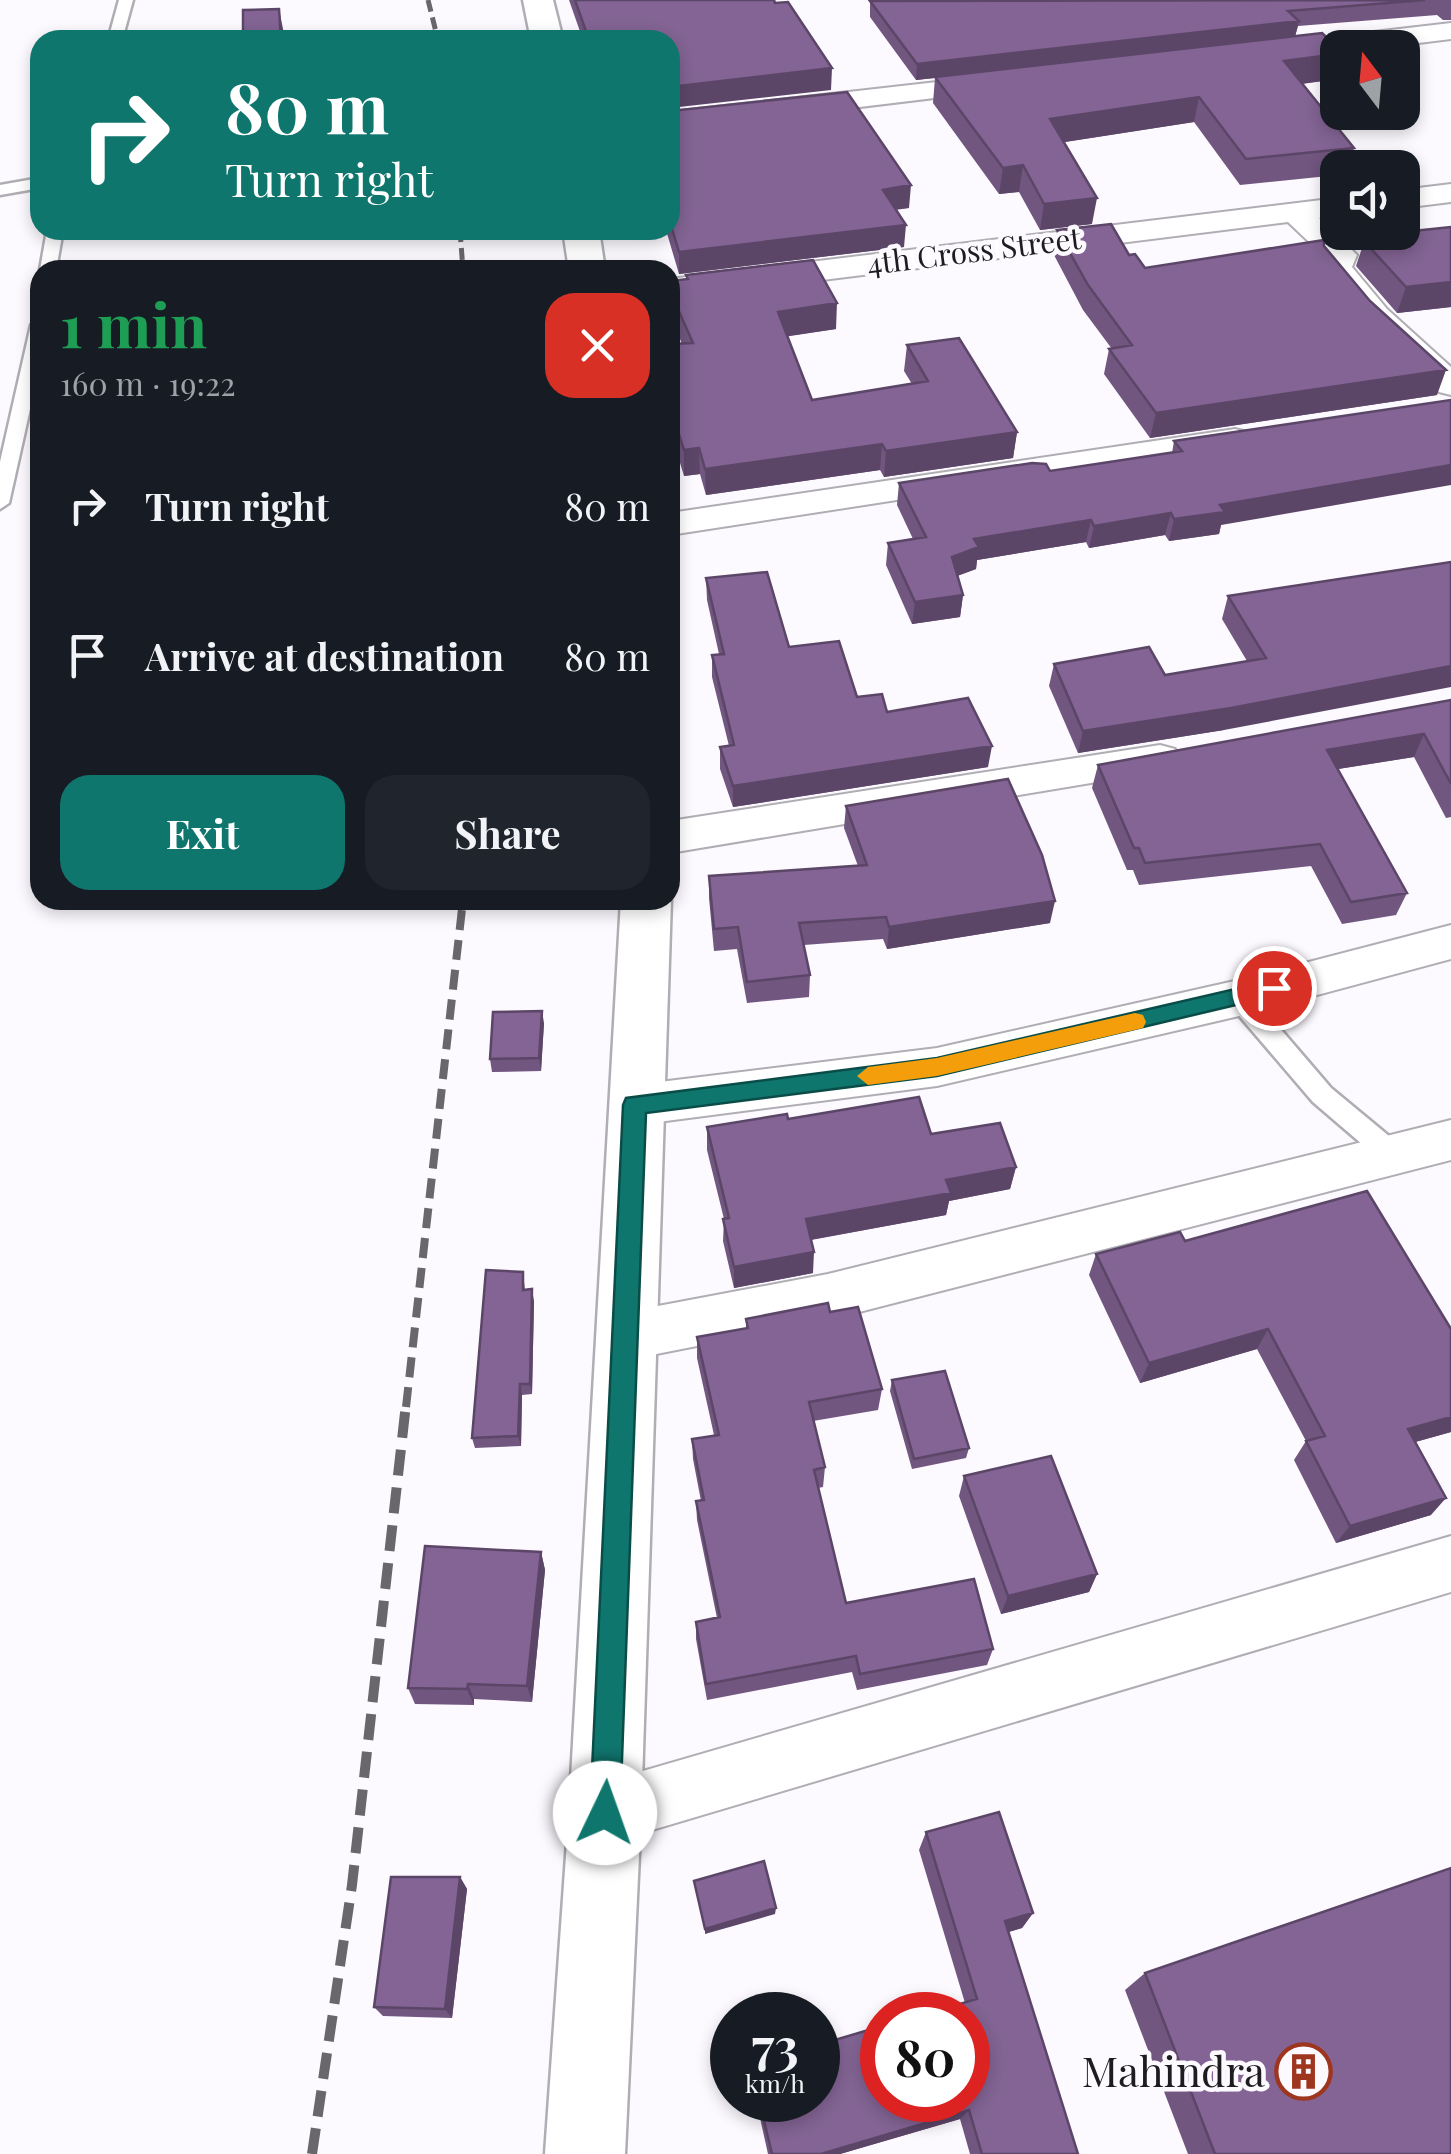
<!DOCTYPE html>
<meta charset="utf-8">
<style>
:root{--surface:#171b24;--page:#20242c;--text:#f1f3f6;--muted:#9ea1a6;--accent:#0f766e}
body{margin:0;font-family:"Playfair Display",serif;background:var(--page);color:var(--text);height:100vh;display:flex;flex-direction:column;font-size:38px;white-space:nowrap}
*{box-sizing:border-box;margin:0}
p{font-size:32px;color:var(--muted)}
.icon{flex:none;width:55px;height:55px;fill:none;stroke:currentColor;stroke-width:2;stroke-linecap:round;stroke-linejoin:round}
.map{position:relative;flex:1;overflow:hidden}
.side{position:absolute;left:30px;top:260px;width:650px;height:650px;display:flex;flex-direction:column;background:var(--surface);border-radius:30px;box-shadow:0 5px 15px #0003}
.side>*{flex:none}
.guide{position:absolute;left:30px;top:30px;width:650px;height:210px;border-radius:30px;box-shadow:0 5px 15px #0003;background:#0f766e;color:#fff;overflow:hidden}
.needle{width:65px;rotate:344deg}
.buttons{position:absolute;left:1320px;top:30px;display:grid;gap:20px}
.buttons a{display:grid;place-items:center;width:100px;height:100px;border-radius:20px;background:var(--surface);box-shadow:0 5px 15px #0003;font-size:50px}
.speed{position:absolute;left:710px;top:1992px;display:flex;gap:20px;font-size:50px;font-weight:700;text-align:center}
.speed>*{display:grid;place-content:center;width:130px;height:130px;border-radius:50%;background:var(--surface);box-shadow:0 5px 15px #0003;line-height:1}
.speed small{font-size:25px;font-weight:400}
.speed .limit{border:15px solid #d22;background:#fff;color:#111}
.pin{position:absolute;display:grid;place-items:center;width:85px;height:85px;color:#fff;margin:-42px;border:5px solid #fff;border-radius:50%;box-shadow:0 2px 10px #0007}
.me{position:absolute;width:110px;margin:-55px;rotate:3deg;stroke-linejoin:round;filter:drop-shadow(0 0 8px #0008)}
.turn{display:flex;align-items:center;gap:35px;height:210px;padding:0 30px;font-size:45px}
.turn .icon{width:130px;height:130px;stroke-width:2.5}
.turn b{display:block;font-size:70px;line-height:85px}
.round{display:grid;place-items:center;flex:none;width:105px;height:105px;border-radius:30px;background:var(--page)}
.summary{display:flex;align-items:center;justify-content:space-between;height:170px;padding:0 30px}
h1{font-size:60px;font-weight:700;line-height:75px;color:#1e9e55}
.action{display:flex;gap:20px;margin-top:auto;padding:20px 30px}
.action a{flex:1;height:115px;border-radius:30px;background:var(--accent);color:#fff;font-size:40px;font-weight:700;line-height:115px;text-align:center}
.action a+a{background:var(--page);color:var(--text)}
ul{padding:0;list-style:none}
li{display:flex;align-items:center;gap:30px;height:150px;padding:0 30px}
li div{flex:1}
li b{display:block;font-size:38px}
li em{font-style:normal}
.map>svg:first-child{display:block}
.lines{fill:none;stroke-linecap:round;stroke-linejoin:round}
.lane-casing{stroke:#b0adb4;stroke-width:5}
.street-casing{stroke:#b0adb4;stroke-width:4}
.highway-casing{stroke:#b0adb4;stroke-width:5}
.lane{fill:#fff;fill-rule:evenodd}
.street{fill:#fff;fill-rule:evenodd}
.highway{fill:#fff;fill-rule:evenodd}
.rail-far2{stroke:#69676b;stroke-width:5;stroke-dasharray:12 6;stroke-linecap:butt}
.rail-far1{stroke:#69676b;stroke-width:8;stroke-dasharray:20 10;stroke-linecap:butt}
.rail{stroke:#69676b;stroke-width:10;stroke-dasharray:26 12;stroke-linecap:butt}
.wall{fill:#71567f}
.shaded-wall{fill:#5c4668}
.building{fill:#836494;stroke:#5c4668;stroke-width:2.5}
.route{fill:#0f766e;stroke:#0a4d48;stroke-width:2.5}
.slow{fill:#f59e0b}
.labels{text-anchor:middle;stroke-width:9;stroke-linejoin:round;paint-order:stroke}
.far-street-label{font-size:30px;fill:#1d1c1e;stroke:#fcf9ff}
.near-poi-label{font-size:42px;fill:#1d1c1e;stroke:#fcf9ff;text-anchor:end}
</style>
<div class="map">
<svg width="1451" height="2154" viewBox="0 0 1451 2154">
<rect width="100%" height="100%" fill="#fcf9ff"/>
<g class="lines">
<defs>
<path id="lane" d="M119,0H133L122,40H108Z
M40,178V188L0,195V185Z
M47,230H63L56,270H40Z
M40,320V364L9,503L0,509V462L31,325Z
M1239,989L1248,991L1331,1088L1401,1146L1405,1154L1401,1162L1392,1165L1383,1162L1313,1102L1230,1005L1227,998L1230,991Z"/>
<path id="street" d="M1451,23V39L1378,48H1338V52L1270,60L1256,52L1270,44Z
M999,75L1013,83L1009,89L670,130V112Z
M1451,184V202L1402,208V190Z
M1338,198V216L1319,218L1357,255L1352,267L1387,309L1451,367V395L1439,392L1365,323L1320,268L1325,257L1288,222L670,299V279Z
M1235,429L1247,432L1252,439L1247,446L670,535V513Z
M1160,745L1175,749L1181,759L1175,769L670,853V821Z
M1451,925V959L1239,1016L937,1086L635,1125L618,1119L611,1105L618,1091L635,1085L937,1048L1239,980Z
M1451,1120V1160L828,1320L626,1360L607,1353L600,1336L607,1319L626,1312L828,1274Z
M1451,1536V1592L605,1844L583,1835L574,1813L583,1791L605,1782Z"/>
<path id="highway" d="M523,0H553L563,40H531Z
M563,230H599L605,270H569Z
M670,897L671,900L641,1813L625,2154H545L569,1813L621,900Z"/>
</defs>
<use href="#lane" class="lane-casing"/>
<use href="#street" class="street-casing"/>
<use href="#highway" class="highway-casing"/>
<use href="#lane" class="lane"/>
<use href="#street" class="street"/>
<use href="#highway" class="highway"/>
<path class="rail-far2" d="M428,0L438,40
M460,230L463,270"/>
<path class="rail-far1" d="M406,1407L463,900"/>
<path class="rail" d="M312,2154L352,1885L406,1404"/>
</g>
<path class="wall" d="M569,0H774L831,90L670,40H583Z
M1451,0V20H1443L1437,15L1298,26L1295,36L1337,79L1302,84L1354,148L1349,168H1338V175L1240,185L1194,122L1064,142L1092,224L1040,230L1019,192L999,194L933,103L935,78L916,80L870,17V1L878,0Z
M670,111L909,208L896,209L904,247L679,274L666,230H670Z
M1057,230L1129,255L1145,268L1324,246L1437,395L1150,438L1104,374L1109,349H1112L1083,310L1054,255Z
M1366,236L1451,307L1397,313L1356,266Z
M686,275L836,329L787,336L812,400L912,384L904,371L907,345L1017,432L1013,458L884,477L880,470L706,495L700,474L684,476L670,430V394L672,393L670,384V344H682L670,315V281L687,279Z
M1451,400L1221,525L1219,534L1169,541L1165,535L1089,548L1086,542L977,560L976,569L957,576L963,595L960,617L912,624L886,565L888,543L913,539L897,505L899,483L1050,471L1172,453L1174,441Z
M1451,562L1224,730L1078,753L1049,686L1054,664L1165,675L1247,661L1222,619L1228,596Z
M706,578L789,647L857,697L887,712L988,767L733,807L720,769V747L729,746L712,677V655L719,654L707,600Z
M1451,700V817L1446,818L1414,757L1338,769L1407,893L1396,915L1342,924L1311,866L1139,885L1133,870H1127L1092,788L1098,765Z
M846,806L1050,923L887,949L883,939L804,945L810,975L809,997L747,1003L737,949L714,951L709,898V876L858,866L844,828Z
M544,1023L541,1071L492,1072L490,1059Z
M788,1119L931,1134L1016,1167L1010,1189L949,1201L946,1215L811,1240L813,1273L734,1288L723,1241L724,1219L707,1150V1127Z
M1185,1241L1451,1432L1415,1442L1431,1515L1336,1543L1294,1460L1306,1441L1257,1349L1140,1383L1089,1275L1096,1254Z
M523,1272L525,1290L534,1301L532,1394L522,1395L521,1446L475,1448L472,1438Z
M830,1312L882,1389L878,1410L813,1421L825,1467L823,1487L818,1488L846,1603L993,1649L987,1665L857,1690L852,1672L707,1700L696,1639V1622L717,1618L697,1520L696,1501H701L693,1459L692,1439L714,1435L697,1358V1337L746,1328V1319Z
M892,1380L969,1448L966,1458L912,1469L890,1391Z
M964,1476L1097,1574L1089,1592L1001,1614L959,1496Z
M541,1552L545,1570L532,1702L474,1699V1705L415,1704L408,1688Z
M926,1832L1033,1913L1022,1928L1008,1932L1078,2154H970L960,2119L840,2154H768L756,2100H818L965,2003L919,1850Z
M460,1877L467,1889L452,2018L383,2016L374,2007Z
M1145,1973L1451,2154H1188L1125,1990Z"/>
<path class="shaded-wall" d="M279,9L284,34V40H281Z
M1299,21L1295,37L916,80L917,64Z
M1338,54L1337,79L1277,87L1284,61Z
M832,68L831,90L670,108V87Z
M1199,97L1194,122L1046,145L1050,119Z
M1023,165L1019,192L999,194L1003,168Z
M911,185L909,208L881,212L883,190Z
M1097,198L1092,224L1040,230L1044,204Z
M906,225L904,247L679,274V252Z
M1451,282V307L1397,313L1406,287Z
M837,303L836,329L777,338L778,312Z
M1446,370L1437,395L1150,438L1156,413Z
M1017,432L1013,458L884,477L886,451Z
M882,444L880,470L706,495L705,469Z
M699,448L700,474L684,476V450Z
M1451,465V485L1221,525L1219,534L1169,541L1174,519L1220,505Z
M1171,513L1165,535L1089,548L1094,526Z
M1091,520L1086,542L977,560L976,569L949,579L952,557L974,539Z
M963,595L960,617L912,624L915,602Z
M1451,666V687L1224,730L1078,753L1083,731Z
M1424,734L1414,757L1319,772L1327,750Z
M992,746L988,767L733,807V786Z
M1055,901L1050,923L887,949L889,927Z
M542,1011L544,1023L541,1071L539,1058Z
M1016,1167L1010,1189L949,1201L946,1215L804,1241L806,1219L946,1180Z
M814,1252L813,1273L734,1288V1267Z
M532,1289L534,1301L532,1394L530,1384Z
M1268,1329L1257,1349L1140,1383L1149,1363Z
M520,1384L522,1395L521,1446L518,1436Z
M1451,1417V1432L1394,1448L1408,1429Z
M1446,1498L1431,1515L1336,1543L1350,1526Z
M541,1552L545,1570L532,1702L527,1686Z
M1097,1574L1089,1592L1001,1614L1008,1596Z
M468,1684L474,1699V1705L467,1689Z
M460,1877L467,1889L452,2018L445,2009Z
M776,1908L775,1914L705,1934V1929Z
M1033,1913L1022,1928L995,1936L1005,1921Z
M969,2110L960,2119L840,2154H821Z"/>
<path class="building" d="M575,0H774L775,3L788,2L832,68L670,87V40H589Z
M1425,0L1288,11L1299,21L917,64L870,1Z
M279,9L281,40H243V10Z
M1322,33L1338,48V54L1284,61L1354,148L1246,159L1199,97L1050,119L1097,198L1044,204L1023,165L1003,168L935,77Z
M847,92L911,185L883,190L906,225L679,252L670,222V111Z
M1111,224L1129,255L1135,254L1145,268L1324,240V246L1370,301L1446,370L1156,413L1109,349L1132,345L1088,285L1057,230Z
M1451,227V282L1406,287L1364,241L1366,236Z
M813,260L837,303L778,312L812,400L928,381L907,345L959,338L1017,432L886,451L882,444L705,469L699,448L684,450L670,407V394L676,393L670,362V344L693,343L670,291V281L688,279L686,275Z
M1451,400V465L1220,505L1225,512L1174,519L1171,513L1094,526L1091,520L974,539L979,547L952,557L963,595L915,602L888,543L926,537L899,483L1032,463L1046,464L1050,471L1182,451L1174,441Z
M1451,562V666L1231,708L1083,731L1054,664L1149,647L1165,675L1266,658L1228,596Z
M767,572L789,647L839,641L857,697L882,694L887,712L968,698L992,746L733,786L720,747L734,745L712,655L724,654L706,578Z
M1451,700V784L1424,734L1327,750L1407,893L1351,902L1320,844L1145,863L1139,848H1134L1098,765Z
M1008,779L1042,855L1055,901L889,927L886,917L799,923L810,975L747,982L738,927L714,929L709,876L867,865L846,806Z
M542,1011L539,1058L490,1059L493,1012Z
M919,1097L931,1134L1000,1123L1016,1167L946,1180L951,1193L806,1219L814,1252L734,1267L723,1219L729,1218L707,1127L787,1114L788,1119Z
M1367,1191L1451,1329V1417L1408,1429L1446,1498L1350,1526L1306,1441L1325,1436L1268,1329L1149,1363L1096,1254L1180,1232L1185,1241Z
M486,1270L523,1272V1290L532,1289L530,1384H520L518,1436L472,1438Z
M828,1303L830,1312L858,1307L882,1389L809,1402L825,1467L814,1470L846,1603L974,1579L993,1649L860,1674L856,1656L706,1684L696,1622L720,1617L696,1501L704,1500L692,1439L719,1435L697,1337L748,1328L746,1319Z
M945,1371L969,1448L914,1459L892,1380Z
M1051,1456L1097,1574L1008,1596L964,1476Z
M425,1546L541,1552L527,1686L468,1684L467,1689L408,1688Z
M999,1812L1033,1913L1005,1921L1078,2154H982L969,2110L821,2154H772L759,2100H818V2045L882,2026V2100H968V2015H922L977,1999L926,1832Z
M764,1861L776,1908L705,1929L694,1881Z
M1451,1868V2154H1215L1145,1973Z
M391,1877H460L445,2009L374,2007Z"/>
<path class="route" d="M1274,980L1285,988L1282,994L937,1076L646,1113L620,1813L616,1824L605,1828L594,1824L590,1813L623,1105L626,1098L937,1058Z"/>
<path class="slow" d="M1135,1013L1143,1015L1146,1022L1143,1028L937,1076L868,1085L857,1076L868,1067L937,1058Z"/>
<defs>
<symbol id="building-ring" viewBox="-11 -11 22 22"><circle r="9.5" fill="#fcf9ff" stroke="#9e351f" stroke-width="1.5"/><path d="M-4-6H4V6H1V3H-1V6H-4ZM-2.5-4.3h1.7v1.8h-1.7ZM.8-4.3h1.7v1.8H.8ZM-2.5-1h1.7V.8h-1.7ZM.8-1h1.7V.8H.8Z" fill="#9e351f"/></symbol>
</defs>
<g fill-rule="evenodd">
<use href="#building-ring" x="1272" y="2040" width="63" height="63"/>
</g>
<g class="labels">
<g class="far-street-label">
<text transform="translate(974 252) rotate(-7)" y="10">4th Cross Street</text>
</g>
<g class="near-poi-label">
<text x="1265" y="2087">Mahindra</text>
</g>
</g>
</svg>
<div class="buttons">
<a><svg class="needle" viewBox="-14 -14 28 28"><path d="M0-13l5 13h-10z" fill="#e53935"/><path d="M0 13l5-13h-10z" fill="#9ea1a6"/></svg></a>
<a><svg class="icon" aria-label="sound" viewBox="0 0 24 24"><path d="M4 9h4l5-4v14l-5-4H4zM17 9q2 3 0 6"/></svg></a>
</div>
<div class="speed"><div>73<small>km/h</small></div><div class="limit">80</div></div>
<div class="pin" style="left:1274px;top:988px;background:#d93025"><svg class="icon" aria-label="arrive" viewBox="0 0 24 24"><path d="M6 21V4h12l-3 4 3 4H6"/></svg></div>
<svg class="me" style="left:605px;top:1813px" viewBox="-20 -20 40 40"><circle r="19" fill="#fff"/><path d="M0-13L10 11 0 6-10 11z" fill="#0f766e"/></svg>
<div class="guide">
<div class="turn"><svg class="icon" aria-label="right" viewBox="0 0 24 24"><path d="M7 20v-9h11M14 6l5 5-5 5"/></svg><div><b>80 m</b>Turn right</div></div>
</div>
<section class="side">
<div class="summary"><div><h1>1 min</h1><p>160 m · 19:22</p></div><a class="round" style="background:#d93025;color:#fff"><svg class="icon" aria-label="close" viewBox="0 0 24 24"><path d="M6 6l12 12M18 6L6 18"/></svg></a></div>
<ul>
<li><svg class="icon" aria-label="right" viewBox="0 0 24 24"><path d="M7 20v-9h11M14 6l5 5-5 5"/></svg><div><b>Turn right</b></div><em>80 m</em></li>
<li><svg class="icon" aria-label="arrive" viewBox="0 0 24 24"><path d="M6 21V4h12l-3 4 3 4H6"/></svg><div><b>Arrive at destination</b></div><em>80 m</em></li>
</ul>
<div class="action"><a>Exit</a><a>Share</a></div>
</section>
</div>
